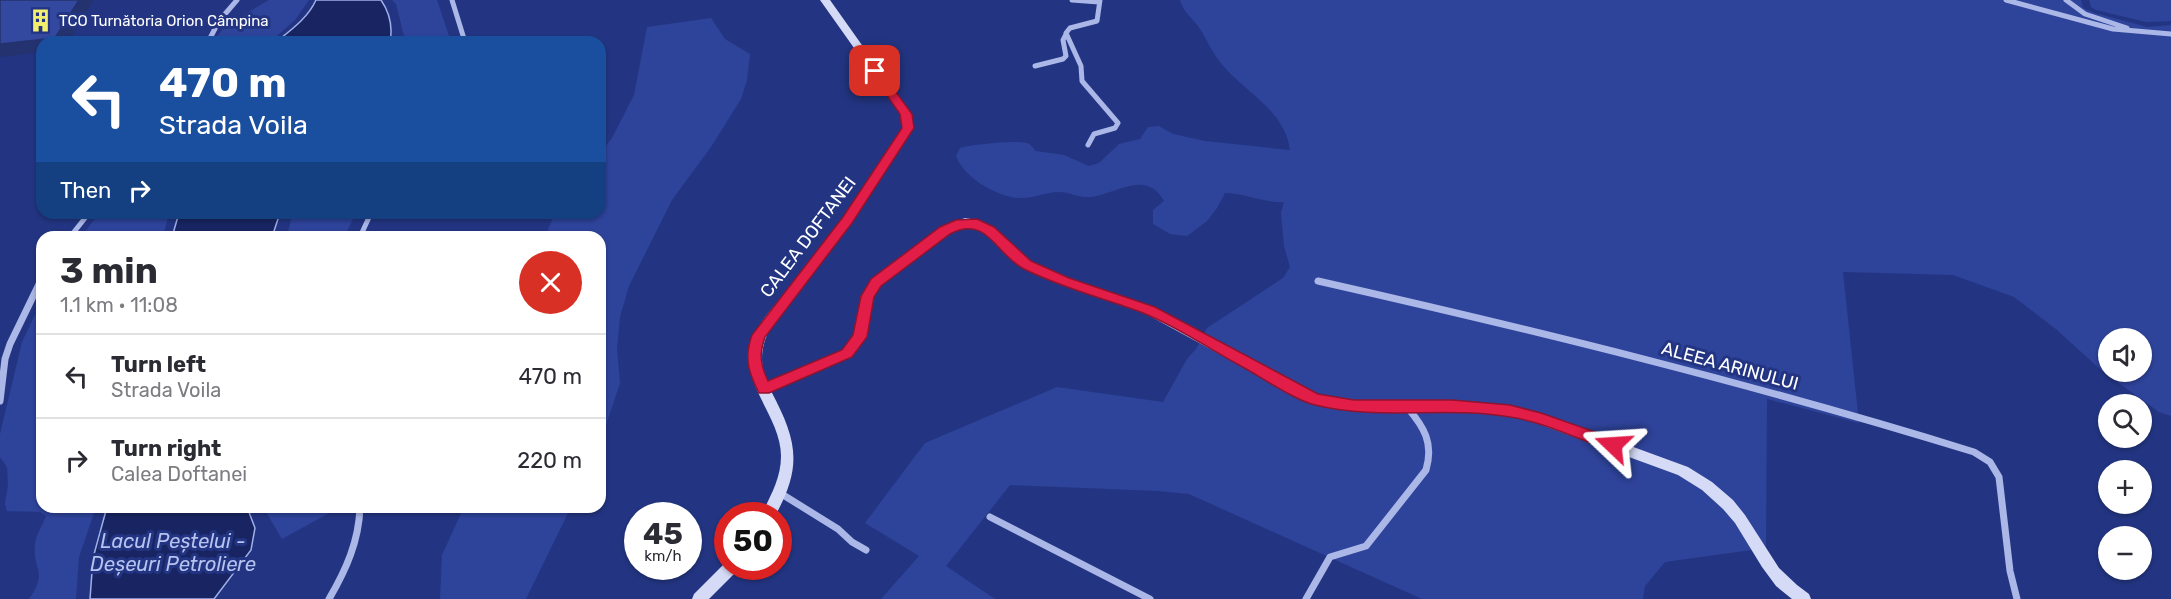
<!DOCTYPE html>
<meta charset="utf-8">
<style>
:root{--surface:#fff;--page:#f7f7f7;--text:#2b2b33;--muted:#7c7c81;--line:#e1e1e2}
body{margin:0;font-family:Rubik,sans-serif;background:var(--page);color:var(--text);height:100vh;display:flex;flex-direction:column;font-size:22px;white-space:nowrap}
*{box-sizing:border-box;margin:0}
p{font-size:20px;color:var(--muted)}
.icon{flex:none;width:33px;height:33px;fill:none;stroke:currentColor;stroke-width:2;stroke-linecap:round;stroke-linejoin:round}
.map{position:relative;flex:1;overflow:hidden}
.drawer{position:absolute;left:36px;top:231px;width:570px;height:282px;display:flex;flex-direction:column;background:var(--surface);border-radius:18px;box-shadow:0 2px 4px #0004}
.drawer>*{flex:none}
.hud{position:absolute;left:36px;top:36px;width:570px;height:183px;border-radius:18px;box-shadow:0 2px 4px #0004;background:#1a4fa0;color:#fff;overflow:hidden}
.tools{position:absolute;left:2098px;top:328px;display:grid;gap:12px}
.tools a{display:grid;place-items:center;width:54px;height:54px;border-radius:50%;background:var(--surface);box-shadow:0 2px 4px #0004;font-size:30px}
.speed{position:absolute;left:624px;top:502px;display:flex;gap:12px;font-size:30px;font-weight:700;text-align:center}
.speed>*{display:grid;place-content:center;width:78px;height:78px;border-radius:50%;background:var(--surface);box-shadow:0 2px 4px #0004;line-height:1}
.speed small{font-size:15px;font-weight:400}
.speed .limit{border:9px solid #d22;background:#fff;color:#111}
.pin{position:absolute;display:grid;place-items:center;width:51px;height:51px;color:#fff;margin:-26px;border-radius:12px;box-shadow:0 3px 9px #0006}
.me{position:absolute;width:66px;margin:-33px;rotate:290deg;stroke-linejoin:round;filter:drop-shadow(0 0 4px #0008)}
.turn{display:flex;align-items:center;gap:21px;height:126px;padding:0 24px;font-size:27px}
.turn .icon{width:78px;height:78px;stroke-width:2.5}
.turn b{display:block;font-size:42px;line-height:51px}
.then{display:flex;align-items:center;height:57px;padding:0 24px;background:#0003;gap:12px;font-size:22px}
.round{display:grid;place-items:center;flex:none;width:63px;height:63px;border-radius:32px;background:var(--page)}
.overview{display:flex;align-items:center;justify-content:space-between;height:102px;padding:0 24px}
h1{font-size:36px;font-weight:700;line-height:45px}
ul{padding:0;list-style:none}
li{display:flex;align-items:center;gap:18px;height:84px;padding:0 24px;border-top:2px solid var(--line)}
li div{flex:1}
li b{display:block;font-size:22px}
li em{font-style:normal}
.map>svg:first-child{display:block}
.green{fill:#2e439a;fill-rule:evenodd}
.water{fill:#182562;stroke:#9fafe8;stroke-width:1.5}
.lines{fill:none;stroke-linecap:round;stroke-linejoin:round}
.street-far1{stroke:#abb7e7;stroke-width:5}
.street{stroke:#abb7e7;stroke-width:7}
.secondary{fill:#d5dbf6;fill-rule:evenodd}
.shaded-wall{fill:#24326f}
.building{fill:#33489f;stroke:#24326f;stroke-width:1.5}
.route{fill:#e11d48;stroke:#92132f;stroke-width:1.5}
.labels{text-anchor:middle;stroke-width:6;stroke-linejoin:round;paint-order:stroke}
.far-poi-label{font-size:15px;fill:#fff;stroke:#233582;text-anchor:start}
.street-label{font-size:18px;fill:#fff;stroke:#233582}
.water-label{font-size:20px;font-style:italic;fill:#b6c2ef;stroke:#233582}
</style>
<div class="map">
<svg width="2171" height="599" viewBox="0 0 2171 599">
<rect width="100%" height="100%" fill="#233582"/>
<path class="green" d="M269,0H309L295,20L270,42H213L225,26Z
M392,0H437L451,42H401L404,36L396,4Z
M1180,0H2081L2083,8L2095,13L2147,27L2171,25V416L2159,412L2102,371L2057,330L2014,297L1953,275L1843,272L1859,423L1767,399L1766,548L1665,562L1645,586L1643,599H1422L1189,494L1158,491L1010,485L946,566L995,599H881L919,556L865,523L925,443L1057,387L1163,402L1187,359L1196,349L1207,328L1283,278L1290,267L1284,246L1281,213L1284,202C1263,203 1245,193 1225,193L1217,208L1207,221L1187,236L1170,234L1153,224V210L1164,201C1146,168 1115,195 1090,197C1078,198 1070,192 1059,192C1045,192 1032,199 1018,198C995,196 964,177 956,156L960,148C970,145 1021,139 1029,144C1031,145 1034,149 1036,151L1064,155L1089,166L1099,163L1119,144L1140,139L1148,127L1159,126L1173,134L1205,141L1290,150C1285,109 1243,92 1220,62C1211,51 1206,37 1198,26C1191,17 1183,11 1180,0ZM2109,339H2142V372H2109Z
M2089,0H2171V21L2146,22L2096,10L2091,7Z
M711,18L725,39L750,54L747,80L741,99L711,147L672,200L629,286L620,317L617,349L620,383L600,443V237H545L555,213H600V153L612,138L634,95L647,27Z
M99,213H169L163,237H81Z
M296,213H356L344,237H287L291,219Z
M42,300V507H96L79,557L76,599H29C49,571 32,570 35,544C36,535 43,524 46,516L40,512L7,511L5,504L8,485L7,467L0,457V434L22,342Z
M263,507H332L331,512L282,539Z
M464,507H571L526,599H440L442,555Z"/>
<path class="water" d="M316,0H381C390,13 393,26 390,42H276C291,30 308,18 316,0Z
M179,213H280L272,237H172Z
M107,507H247L255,528L251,550L214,599H90L93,558Z"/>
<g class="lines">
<path class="street-far1" d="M452,0L465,42
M1072,0L1099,2
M2006,0L2113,29L2171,34
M2066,0L2085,14L2127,28
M208,42L219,21L237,0
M1035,66L1063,59L1066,56L1063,40L1066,34
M1088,145L1094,134L1115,128L1118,123L1082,81L1081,66L1066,33L1070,28L1097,21L1100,0
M70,237L89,213
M360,237L371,213"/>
<path class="street" d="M1318,281C1539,331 1758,385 1974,452L1990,462L1999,477L2010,571L2017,599
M0,401L5,359L10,344L42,278
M780,493L838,529L852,542L866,550
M990,517L1150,599
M329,599C346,570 359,541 360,507
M1306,599L1330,557L1366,546L1426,470C1434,443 1424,427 1407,407"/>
<path class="secondary" d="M820,0H830L908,110L912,118L913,128L852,223L770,328C761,347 759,362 767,382L843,350L854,336L861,296L872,279L941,227L965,218L978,220L993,227L1030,261L1069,278L1154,308L1318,394L1354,401H1452L1510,406L1546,415L1688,467L1712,482L1733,500L1745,515L1779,568L1797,585L1809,594L1811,599H1792L1776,586L1762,567L1735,523L1723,509L1702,490L1678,475L1539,424L1510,416L1452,411H1354L1310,403L1146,314L1061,284L1022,267L985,233L975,227L966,226L949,233L880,285L873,296L866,337L851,356L771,391C797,440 803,466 775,516H761C770,496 781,479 781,456C781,416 739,383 751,344C756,325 771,310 783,295C803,270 823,245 842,219C864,191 883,158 903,128L902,118L898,110Z
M726,562H728V567H738L736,572L709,599H692L694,594Z"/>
</g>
<path class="shaded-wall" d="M79,0H94L68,42H42V52L0,57V44Z"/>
<path class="building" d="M0,0H79L55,38L0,44Z"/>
<path class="route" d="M875,68L879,69L912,114L914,128L852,223L765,337C759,354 760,364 768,381L842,350L853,335L861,296L871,279L940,227L956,220L977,219L994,227L1031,261L1069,278L1155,307L1318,394L1354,400H1452L1510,405L1541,413L1618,440L1621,445L1618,449L1613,451C1579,440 1545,422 1510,417C1445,406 1379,421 1315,405C1294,400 1260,376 1239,365C1208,348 1176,326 1143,313C1103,298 1062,288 1024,269C996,255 987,214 950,234L881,286L874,297L867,337L852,357L769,393H759C748,372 744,357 752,335L843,217L902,128L900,114L870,71Z"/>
<defs>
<symbol id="building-bare" viewBox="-9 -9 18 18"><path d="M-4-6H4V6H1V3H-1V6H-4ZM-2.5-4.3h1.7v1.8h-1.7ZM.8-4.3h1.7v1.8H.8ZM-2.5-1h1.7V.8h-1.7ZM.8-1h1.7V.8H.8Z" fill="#f2ee6e" stroke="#233582" stroke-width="2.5" paint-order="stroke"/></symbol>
</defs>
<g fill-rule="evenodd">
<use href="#building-bare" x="24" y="4" width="33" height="33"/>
</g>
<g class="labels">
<g class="far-poi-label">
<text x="59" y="26">TCO Turnătoria Orion Câmpina</text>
</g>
<g class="street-label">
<text transform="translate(808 237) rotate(-53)" y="6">CALEA DOFTANEI</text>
<text transform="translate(1730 366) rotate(15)" y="6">ALEEA ARINULUI</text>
</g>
<g class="water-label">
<text x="173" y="548">Lacul Peștelui -<tspan x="173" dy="23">Deșeuri Petroliere</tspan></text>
</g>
</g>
</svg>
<div class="tools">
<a><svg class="icon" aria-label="sound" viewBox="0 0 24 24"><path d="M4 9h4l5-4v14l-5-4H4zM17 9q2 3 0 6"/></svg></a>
<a><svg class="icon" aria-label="search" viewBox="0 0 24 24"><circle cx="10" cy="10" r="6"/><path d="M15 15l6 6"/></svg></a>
<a>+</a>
<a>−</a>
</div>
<div class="speed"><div>45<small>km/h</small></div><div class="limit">50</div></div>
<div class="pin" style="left:875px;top:71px;background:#d93025"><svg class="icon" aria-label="arrive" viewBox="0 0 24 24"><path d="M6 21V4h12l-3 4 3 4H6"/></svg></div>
<svg class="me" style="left:1613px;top:445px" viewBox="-20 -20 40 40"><path d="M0-17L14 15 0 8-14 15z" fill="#e11d48" stroke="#fff" stroke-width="4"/></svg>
<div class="hud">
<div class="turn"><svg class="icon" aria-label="left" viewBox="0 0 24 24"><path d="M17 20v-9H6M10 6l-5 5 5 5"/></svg><div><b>470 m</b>Strada Voila</div></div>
<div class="then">Then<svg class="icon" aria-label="right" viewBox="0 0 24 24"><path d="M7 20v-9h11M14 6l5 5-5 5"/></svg></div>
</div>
<section class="drawer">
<div class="overview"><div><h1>3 min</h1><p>1.1 km · 11:08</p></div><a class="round" style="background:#d93025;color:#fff"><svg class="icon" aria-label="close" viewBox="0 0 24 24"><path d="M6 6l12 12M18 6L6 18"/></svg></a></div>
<ul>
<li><svg class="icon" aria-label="left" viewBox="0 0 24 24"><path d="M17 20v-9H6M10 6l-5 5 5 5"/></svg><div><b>Turn left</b><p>Strada Voila</p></div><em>470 m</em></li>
<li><svg class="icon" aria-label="right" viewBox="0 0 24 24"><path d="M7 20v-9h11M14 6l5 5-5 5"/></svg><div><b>Turn right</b><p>Calea Doftanei</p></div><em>220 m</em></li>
</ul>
</section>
</div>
